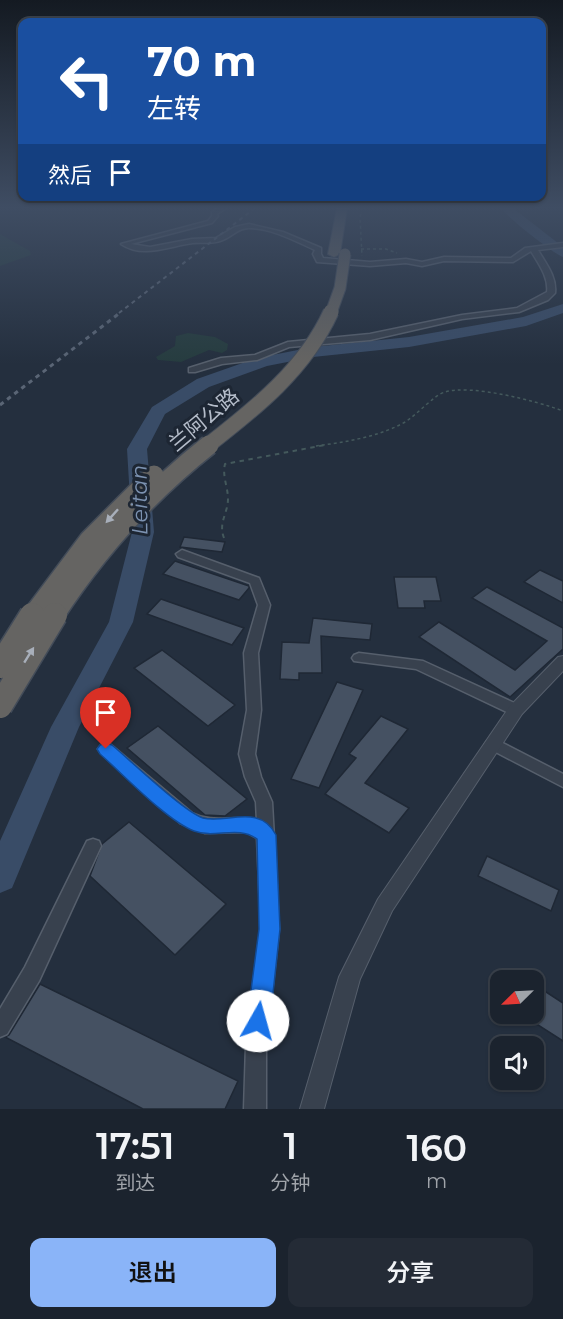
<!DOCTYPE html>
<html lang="zh">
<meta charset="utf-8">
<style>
:root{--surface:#1b232e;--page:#242b36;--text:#f1f3f6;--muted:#a0a4aa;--line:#39404a;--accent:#8ab4f8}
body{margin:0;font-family:Montserrat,"Noto Sans SC",sans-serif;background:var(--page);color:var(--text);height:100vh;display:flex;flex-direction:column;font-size:22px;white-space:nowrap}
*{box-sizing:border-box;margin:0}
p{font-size:20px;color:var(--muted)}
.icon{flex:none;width:33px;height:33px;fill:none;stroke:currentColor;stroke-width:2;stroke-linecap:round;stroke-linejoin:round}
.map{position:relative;height:1109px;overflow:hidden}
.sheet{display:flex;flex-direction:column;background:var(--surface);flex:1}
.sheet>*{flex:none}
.hud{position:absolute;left:18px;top:18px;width:528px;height:183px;border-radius:12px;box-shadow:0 2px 4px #0004,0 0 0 2px var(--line);background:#1a4fa0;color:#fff;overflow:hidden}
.needle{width:39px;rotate:246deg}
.tools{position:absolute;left:490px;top:970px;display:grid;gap:12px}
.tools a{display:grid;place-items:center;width:54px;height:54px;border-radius:12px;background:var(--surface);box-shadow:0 2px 4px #0004,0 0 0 2px var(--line);font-size:30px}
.pin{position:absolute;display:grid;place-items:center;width:51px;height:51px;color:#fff;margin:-62px -26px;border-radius:50% 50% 50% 0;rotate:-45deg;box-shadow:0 0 6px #0007}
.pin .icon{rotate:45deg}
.me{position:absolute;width:66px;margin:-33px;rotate:7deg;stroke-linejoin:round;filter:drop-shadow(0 0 4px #0008)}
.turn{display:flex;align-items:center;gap:21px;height:126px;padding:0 30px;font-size:27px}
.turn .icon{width:78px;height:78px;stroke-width:2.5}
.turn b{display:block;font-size:42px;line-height:51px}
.then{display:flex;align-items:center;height:57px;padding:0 30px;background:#0003;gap:12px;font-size:22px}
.eta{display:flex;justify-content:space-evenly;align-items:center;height:102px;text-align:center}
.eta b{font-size:36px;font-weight:600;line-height:42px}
.button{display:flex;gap:12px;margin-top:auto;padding:12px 30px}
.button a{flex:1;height:69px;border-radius:12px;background:var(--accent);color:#111;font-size:24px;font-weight:600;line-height:69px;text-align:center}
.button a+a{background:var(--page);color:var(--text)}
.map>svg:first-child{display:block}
.green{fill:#263c3f}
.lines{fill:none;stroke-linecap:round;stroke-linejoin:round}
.river{fill:#394c67;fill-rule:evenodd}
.building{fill:#455162;stroke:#1f2835;stroke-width:1.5}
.minor-casing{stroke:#565f6c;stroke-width:3}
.tertiary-casing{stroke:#565f6c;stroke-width:2}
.trunk-casing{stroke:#434c59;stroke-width:2}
.path-far1{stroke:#44595c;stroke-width:1.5;stroke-dasharray:3 3;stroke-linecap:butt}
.path{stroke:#44595c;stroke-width:2;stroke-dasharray:4.5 4.5;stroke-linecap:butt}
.minor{fill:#38414e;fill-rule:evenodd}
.tertiary{fill:#38414e;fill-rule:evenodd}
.trunk{fill:#656462;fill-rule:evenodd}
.rail-far1{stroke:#5a6575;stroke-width:2;stroke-dasharray:4 4;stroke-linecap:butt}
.rail{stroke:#5a6575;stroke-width:3;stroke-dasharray:4.5 4.5;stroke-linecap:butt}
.trunk-bridge-far3-casing{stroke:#434c59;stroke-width:13;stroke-linecap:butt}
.trunk-bridge-far2-casing{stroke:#434c59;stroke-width:17;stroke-linecap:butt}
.trunk-bridge-far1-casing{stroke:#434c59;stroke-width:22;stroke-linecap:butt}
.trunk-bridge-casing{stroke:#434c59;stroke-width:27;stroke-linecap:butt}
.trunk-bridge-far3{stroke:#656462;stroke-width:11}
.trunk-bridge-far2{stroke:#656462;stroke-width:15}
.trunk-bridge-far1{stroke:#656462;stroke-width:19}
.trunk-bridge{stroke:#656462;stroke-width:24}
.oneway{fill:#a8afba}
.route{fill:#1a73e8;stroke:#114b97;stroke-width:1.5}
.labels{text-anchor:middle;stroke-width:6;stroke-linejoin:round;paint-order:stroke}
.street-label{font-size:21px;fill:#b4bcc9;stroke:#1d2633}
.water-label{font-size:22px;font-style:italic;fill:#7c92b1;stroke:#1d2633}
</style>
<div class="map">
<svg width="563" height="1109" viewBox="0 0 563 1109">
<rect width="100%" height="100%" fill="#242f3e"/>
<path class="green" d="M0,234L30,251L31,255L0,266Z
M188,333L215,337L228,344L227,350L222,353L209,350L181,362L158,360L156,357L175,346L176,336Z"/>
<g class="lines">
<path class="river" d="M501,208H513L563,247V257C554,254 508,218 501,208Z
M563,304V313L526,326L409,347L313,357L267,366L209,387L165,414L147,449L154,532L133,622L79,727L12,888L0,893V841L51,727L109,622L132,532L127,449L152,407L197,379L257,358L313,347L409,337L523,317Z"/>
</g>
<path class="building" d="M184,537L225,542L222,552L180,547Z
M175,561L249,586V588L239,600L163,574Z
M540,570L563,581V603L524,582Z
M394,577H436L441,601H424L425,608H398Z
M487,587L563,628V649L510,697L419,637L439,622L515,670L547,641L472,598Z
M161,599L244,628L232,645L147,614Z
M313,618L372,624L370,640L321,636L322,673H299V680L280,679L282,642L309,643Z
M162,650L235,705L208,726L134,668Z
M337,682L363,690L319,788L291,779Z
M381,716L408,729L365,783L409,808L389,833L325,794L356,758L349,754Z
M158,726L247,799L225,816L205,815L127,748Z
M129,822L226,904L175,955L90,876L102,844Z
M487,856L559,890L551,911L478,876Z
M40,984L238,1081L225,1109H143L5,1037L9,1035Z
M540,988L563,1003V1041L521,1014H534V999Z"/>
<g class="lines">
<defs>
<path id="minor" d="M218,208H226L217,214L218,216L212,223L131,244L150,247L192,239L216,238L235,227L249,224L283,232L321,248V254L323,258L370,262L406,259L422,262L444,257L511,258L525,248L563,243V247L538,250C546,264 557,277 555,293L548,300L519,312L462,319L370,340L289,347L257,360L222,364L195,372H189V368L221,358L255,355L288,342L370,334L462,315L517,308L547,292C549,277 538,263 531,251L513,262L444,261L422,266L406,263L370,266L317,262L313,254L315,250C295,241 272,228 249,228C237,228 231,238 220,241C211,244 202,242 193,243C169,246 143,259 121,244L208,221L212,216V212Z
M182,550L259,578L270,605L258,653L261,710L255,754L261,777L272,802L279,929L266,1045V1109H244L246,1045L261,929L257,838L246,832L205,833L180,823L101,753L98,749L101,745L106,743L111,745L192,813C216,825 233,813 257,822L256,802L245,777L239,754L247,710L244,653L258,605L250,583L178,557L176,554Z
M359,653L423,661L521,706L523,710L521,714L516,715L511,714L416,669L354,661L352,658L354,655Z
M493,738L563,774V787L488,748L485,744L488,740Z
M93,839L99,841L101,846L39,981L7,1034L0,1037V1009L25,967L87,841Z"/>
<path id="tertiary" d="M563,656V671L522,714L392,911L360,979L324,1109H300L339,977L378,899L510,706L558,657Z"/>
<path id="trunk" d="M337,208H347L340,254L334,257L328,254Z"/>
</defs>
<use href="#minor" class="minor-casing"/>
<use href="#tertiary" class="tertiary-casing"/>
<use href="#trunk" class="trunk-casing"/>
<path class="path-far1" d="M362,208L360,217L362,256
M361,249H386L397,253
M316,446C345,442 379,437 405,422C418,414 434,395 445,392C471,384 537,401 563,411"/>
<path class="path" d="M224,538C218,523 228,513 228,499C228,487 222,476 225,464L325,445"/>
<use href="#minor" class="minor"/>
<use href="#tertiary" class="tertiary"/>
<use href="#trunk" class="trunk"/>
<path class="rail-far1" d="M119,313L255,208"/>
<path class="rail" d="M0,405L121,312"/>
<defs>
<path id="trunk-bridge-far3" d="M331,313L340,288L345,254"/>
<path id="trunk-bridge-far2" d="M207,446C256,408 305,369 331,312"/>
<path id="trunk-bridge-far1" d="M32,616L89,540L154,475
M54,616C97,550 147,494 209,445"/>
<path id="trunk-bridge" d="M0,666L32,615
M0,706L55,615"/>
</defs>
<use href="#trunk-bridge-far3" class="trunk-bridge-far3-casing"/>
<use href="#trunk-bridge-far2" class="trunk-bridge-far2-casing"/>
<use href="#trunk-bridge-far1" class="trunk-bridge-far1-casing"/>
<use href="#trunk-bridge" class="trunk-bridge-casing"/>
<use href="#trunk-bridge-far3" class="trunk-bridge-far3"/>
<use href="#trunk-bridge-far2" class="trunk-bridge-far2"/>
<use href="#trunk-bridge-far1" class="trunk-bridge-far1"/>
<use href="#trunk-bridge" class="trunk-bridge"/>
</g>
<defs><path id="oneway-solid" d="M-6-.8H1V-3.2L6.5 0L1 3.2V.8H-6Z" transform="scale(1.5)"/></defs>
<g class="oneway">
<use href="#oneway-solid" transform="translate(112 516) rotate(132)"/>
<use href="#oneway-solid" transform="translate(29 655) rotate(-58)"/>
</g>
<linearGradient id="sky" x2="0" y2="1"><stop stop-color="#141a22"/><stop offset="0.57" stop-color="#3f4d63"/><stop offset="1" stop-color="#3f4d63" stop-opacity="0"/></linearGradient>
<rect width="563" height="364" fill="url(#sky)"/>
<path class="route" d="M106,743L112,745C130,760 184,812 203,818C226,824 260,803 276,835L280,929L270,1021L266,1029L258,1033L251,1029L247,1021L259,929L257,839C238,825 215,839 194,831C166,820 124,775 100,754L97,749L100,745Z"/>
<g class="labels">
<g class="street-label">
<text transform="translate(204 420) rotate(-40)" y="7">兰阿公路</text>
</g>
<g class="water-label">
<text transform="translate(139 500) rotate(-91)" y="8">Leitan</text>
</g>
</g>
</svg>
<div class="tools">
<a><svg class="needle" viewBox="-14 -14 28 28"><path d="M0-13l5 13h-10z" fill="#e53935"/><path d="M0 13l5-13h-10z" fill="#a0a4aa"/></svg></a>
<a><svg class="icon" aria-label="sound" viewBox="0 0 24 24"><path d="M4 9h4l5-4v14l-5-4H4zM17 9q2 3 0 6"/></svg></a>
</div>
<div class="pin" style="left:106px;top:749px;background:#d93025"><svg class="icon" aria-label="arrive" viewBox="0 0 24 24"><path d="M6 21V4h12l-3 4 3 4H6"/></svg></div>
<svg class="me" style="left:258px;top:1021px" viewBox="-20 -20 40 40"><circle r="19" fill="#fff"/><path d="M0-13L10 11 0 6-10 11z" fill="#1a73e8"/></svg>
<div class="hud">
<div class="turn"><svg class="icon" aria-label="left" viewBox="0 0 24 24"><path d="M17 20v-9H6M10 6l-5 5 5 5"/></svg><div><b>70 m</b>左转</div></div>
<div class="then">然后<svg class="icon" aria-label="arrive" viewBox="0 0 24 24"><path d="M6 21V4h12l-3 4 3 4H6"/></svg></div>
</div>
</div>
<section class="sheet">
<div class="eta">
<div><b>17:51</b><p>到达</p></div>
<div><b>1</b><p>分钟</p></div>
<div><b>160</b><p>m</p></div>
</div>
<div class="button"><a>退出</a><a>分享</a></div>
</section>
